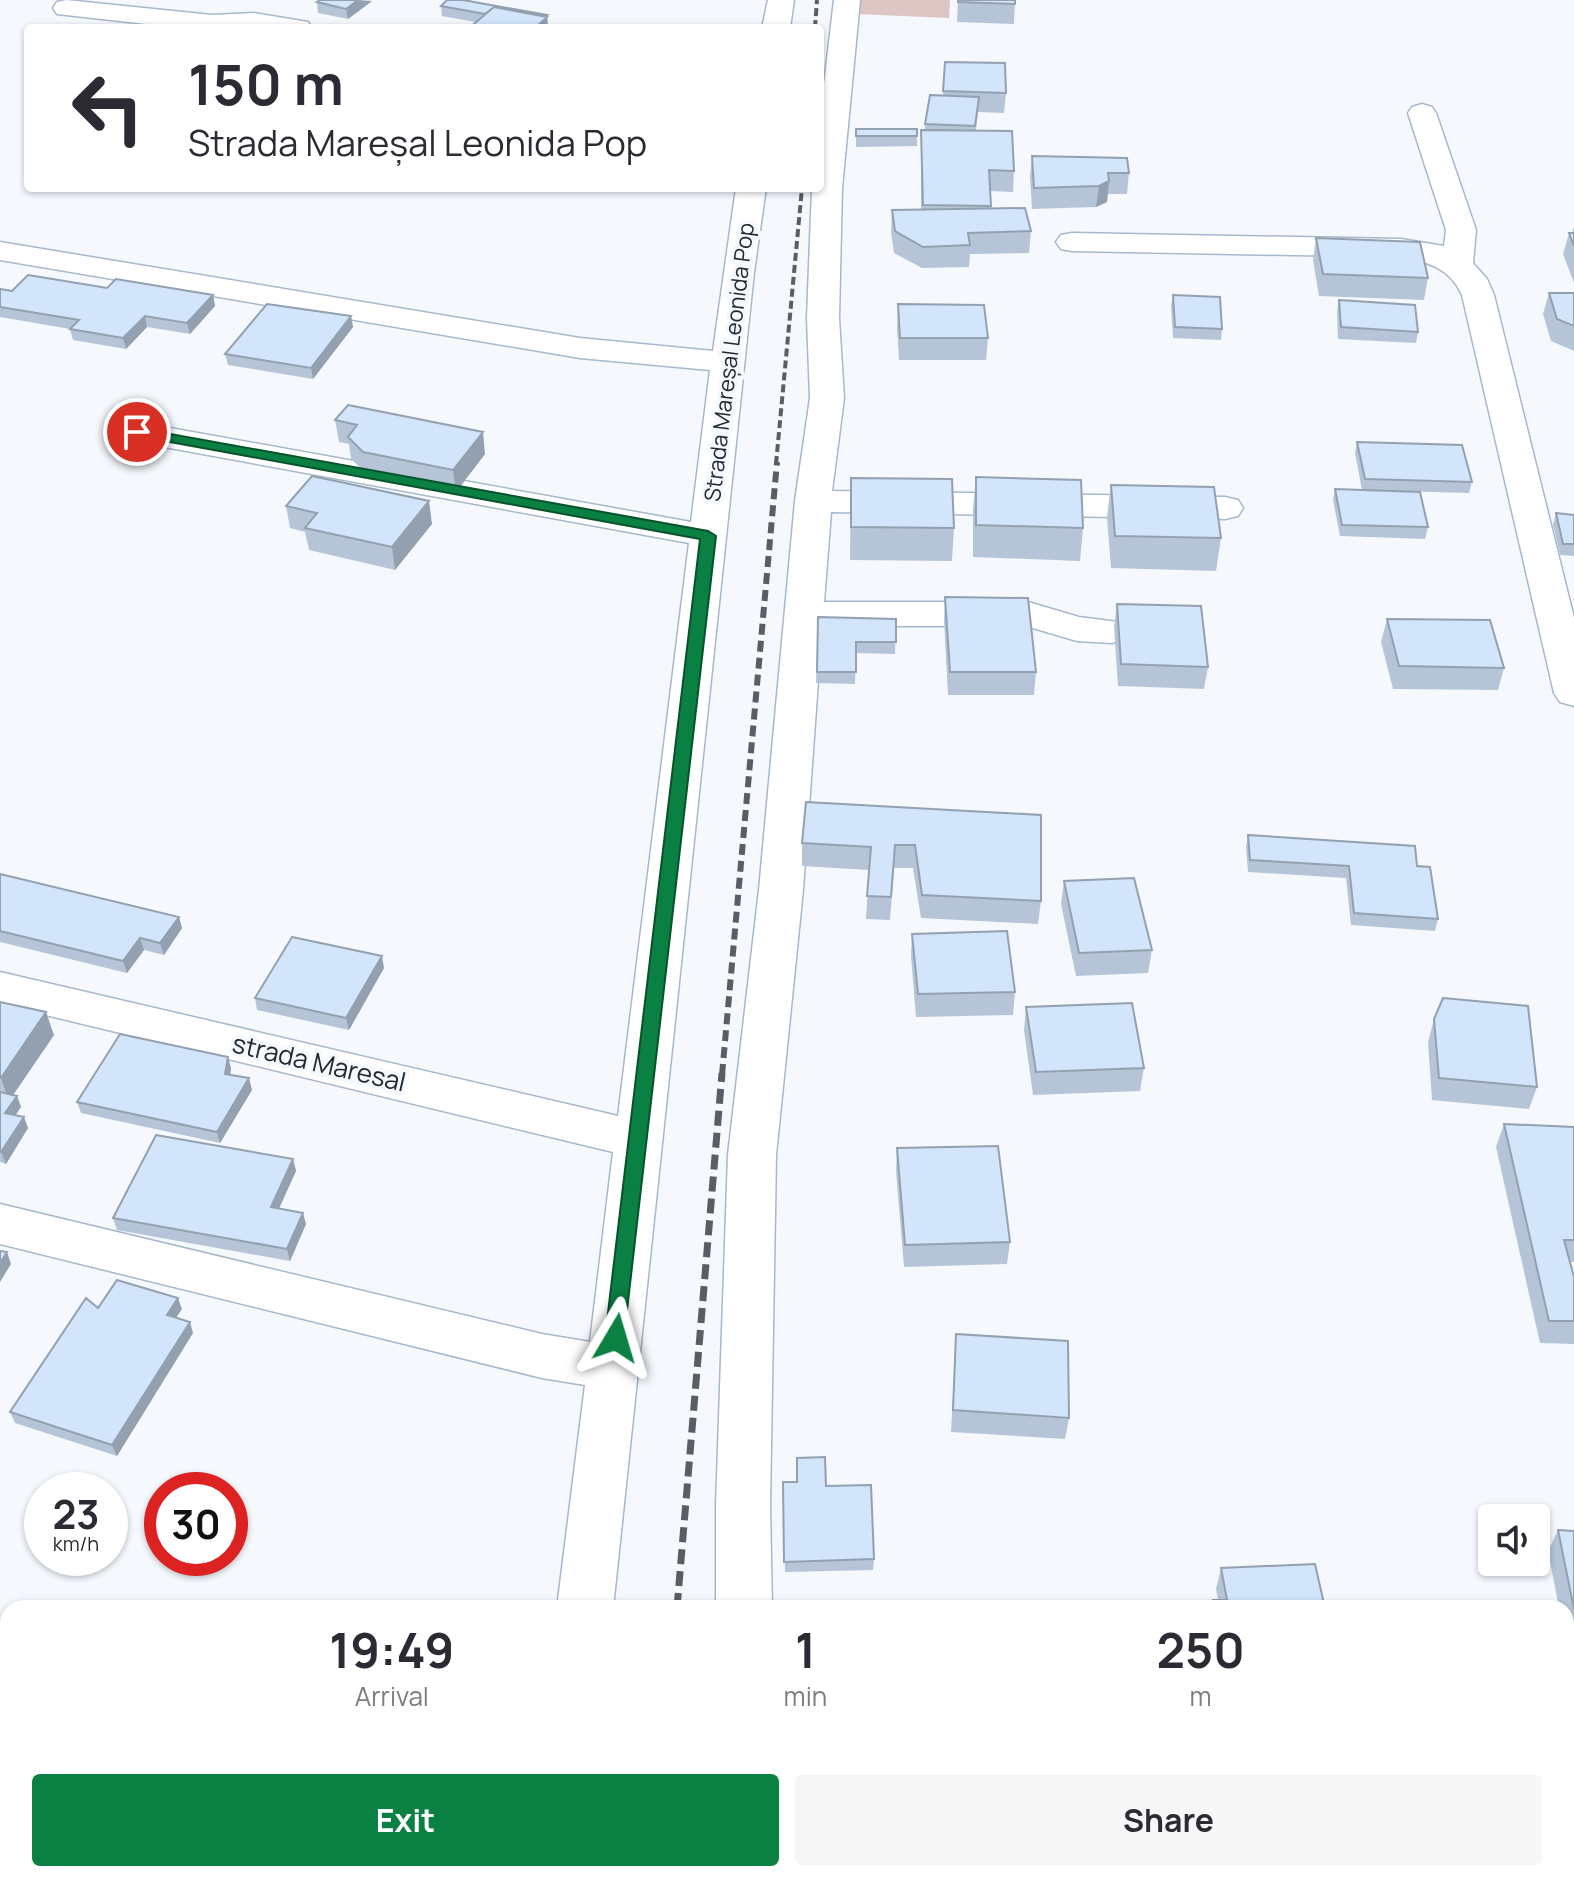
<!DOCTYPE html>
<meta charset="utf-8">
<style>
:root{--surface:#fff;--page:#f7f7f7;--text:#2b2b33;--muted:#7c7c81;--accent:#0b8043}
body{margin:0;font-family:Manrope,sans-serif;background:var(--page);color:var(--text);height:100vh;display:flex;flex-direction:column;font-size:30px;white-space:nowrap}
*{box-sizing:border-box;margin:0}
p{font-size:26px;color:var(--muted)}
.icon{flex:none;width:44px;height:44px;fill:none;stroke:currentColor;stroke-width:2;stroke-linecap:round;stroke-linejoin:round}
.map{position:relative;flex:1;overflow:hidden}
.sheet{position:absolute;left:0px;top:1600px;width:1574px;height:282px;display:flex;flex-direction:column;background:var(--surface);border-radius:24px 24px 0 0;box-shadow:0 2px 6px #0004}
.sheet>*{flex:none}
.top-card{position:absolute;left:24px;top:24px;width:800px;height:168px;border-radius:8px;box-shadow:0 2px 6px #0004;background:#fff;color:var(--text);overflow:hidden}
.fabs{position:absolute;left:1478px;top:1504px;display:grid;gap:16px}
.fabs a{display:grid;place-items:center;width:72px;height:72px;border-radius:8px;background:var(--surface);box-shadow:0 2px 6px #0004;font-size:40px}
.speed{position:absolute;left:24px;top:1472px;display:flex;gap:16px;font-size:40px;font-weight:700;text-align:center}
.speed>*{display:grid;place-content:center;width:104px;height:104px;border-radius:50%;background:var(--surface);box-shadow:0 2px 6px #0004;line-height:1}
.speed small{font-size:20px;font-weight:400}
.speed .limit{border:12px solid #d22;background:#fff;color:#111}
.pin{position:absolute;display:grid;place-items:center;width:68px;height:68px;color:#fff;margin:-34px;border:4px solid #fff;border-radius:50%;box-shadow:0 2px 8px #0007}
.me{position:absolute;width:88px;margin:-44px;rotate:7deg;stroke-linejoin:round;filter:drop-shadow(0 0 6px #0008)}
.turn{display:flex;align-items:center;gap:28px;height:168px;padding:0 32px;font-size:36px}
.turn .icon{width:104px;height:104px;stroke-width:2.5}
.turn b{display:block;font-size:56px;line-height:68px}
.eta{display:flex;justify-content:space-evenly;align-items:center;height:136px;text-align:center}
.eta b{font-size:48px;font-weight:700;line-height:56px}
.action{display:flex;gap:16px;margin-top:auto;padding:16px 32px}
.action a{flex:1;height:92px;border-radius:8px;background:var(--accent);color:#fff;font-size:32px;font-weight:700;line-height:92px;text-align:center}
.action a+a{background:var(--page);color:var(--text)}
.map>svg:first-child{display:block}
.green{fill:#ddc5c3}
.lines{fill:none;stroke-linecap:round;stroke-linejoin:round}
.street-casing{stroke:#a6b8cd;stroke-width:3}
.street{fill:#fff;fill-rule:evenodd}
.rail-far2{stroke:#585e65;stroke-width:4;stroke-dasharray:8 4;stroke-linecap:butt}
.rail-far1{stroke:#585e65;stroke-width:6;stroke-dasharray:11 6;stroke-linecap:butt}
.rail{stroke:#585e65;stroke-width:7;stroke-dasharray:15 7;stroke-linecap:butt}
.wall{fill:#b5c5d7}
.shaded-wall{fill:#93a0af}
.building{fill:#d2e5fa;stroke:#93a0af;stroke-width:2}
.route{fill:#0b8043;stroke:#07532c;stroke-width:2}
.labels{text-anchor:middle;stroke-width:8;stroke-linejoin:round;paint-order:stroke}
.far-street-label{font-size:22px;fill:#222931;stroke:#f5f9fe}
.street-label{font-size:26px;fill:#222931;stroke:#f5f9fe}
</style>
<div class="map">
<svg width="1574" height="1881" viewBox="0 0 1574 1881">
<rect width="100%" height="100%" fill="#f5f9fe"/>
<path class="green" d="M857,0H950L949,18L855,14Z"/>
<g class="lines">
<defs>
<path id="street" d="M66,0L212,15L254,13L308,22L312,28H182L57,14L53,8L57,2Z
M768,0H794L790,28H762Z
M834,0H860L842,188L839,318L844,398L832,491L1225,497L1238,500L1243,508L1238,516L1225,519L831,512L824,602H1028L1079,617L1126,623L1131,631L1126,639L1112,643L1077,641L1026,626H822L803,890L776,1155L770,1505L772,1608H716V1505L728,1155L759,890L795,501L810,398L807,318L812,188H820V118Z
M1422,104L1432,107L1436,113L1476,230L1473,263L1487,279L1494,295L1574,618V706L1560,702L1554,693L1462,295C1450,268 1428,262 1401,257L1072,251L1061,249L1056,242L1061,235L1072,233L1401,239L1444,246L1446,230L1408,113L1412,107Z
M736,188H766L754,272L613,1608H557L585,1385L542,1378L0,1244V1204L542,1334L590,1342L613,1152L0,1004V972L618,1116L689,543L137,442L125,439L120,432L125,425L137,422L691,522L710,370L580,358L0,260V242L580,338L713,351Z
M1574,1736V1794L1566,1795V1737Z
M522,1874H584L583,1881H521Z
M1375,1874H1437L1440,1881H1378Z"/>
</defs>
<use href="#street" class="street-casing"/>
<use href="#street" class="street"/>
<path class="rail-far2" d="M815,28L817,0
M776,464L802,188"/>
<path class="rail-far1" d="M722,1075L777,462"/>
<path class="rail" d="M677,1608L722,1073
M651,1881L652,1874"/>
</g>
<path class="wall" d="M958,0H1015L1014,24L957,22Z
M372,1L348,19L318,13L317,2Z
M441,6L547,15L548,28L475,22L442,16Z
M945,62L1006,93L1004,113L978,112L976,130L1014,171L1013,192L990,191L991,208L1031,231L1029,253L970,254L969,267L922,268L894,253L891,232L892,210H921V130H925V124L943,95Z
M856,129L917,136V146L856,147Z
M1032,156L1129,173L1127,194H1108L1107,202L1096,207L1032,209L1030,177Z
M1574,227V283L1563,254L1569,233H1572Z
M1316,238L1428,278L1424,300L1319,296L1313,260Z
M107,288L213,295L215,306L190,334L147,327L126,349L73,340L70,329L0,317V289L12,291Z
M1549,293H1574V351L1551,341L1543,314Z
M1173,295L1222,329L1221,340L1173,338L1171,306Z
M1339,300L1418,332L1416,343L1338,339L1337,311Z
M898,304L988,338L986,360H899L897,326Z
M351,316L353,327L313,379L228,365L225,354Z
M335,420L485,454L456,492L367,474L351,459L349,444L339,442Z
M1357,442L1472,482L1469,493L1362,490L1355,453Z
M976,477L1083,528L1080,561L973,557V509Z
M851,478L954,528L952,561L850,560Z
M1111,485L1221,538L1216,571L1111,568L1107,517Z
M1335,489L1428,527L1425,539L1340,536L1333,500Z
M286,506L432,524L395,570L309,550L305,532L290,528Z
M1556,513L1574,515V556L1560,555L1553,525Z
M945,597L1036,672L1034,695H948L944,620Z
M1117,604L1208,667L1204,689L1118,686L1114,627Z
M818,617L896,619L895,654L856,653L855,684L816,683Z
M1387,619L1504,668L1498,690L1393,689L1381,642Z
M1041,815V901L1038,924L921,918L913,868H894L890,920L866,919L869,870L802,866V843Z
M1248,835L1417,866L1438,919L1435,931L1351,925L1346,878L1248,872L1246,847Z
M0,874L179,917L182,928L164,955L144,950L127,973L0,942Z
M1064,881L1152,950L1148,973L1076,976L1061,904Z
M912,934L1015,992L1013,1015L916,1017L911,956Z
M384,968L349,1030L257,1010L255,998Z
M0,1002L54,1035L13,1095L17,1096L21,1107L16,1115L28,1128L6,1164L0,1162Z
M1026,1007L1144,1068L1140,1091L1033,1095L1024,1030Z
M1434,1019L1537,1087L1529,1109L1432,1100L1428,1042Z
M231,1068L230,1075L252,1090L220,1143L81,1113L77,1102Z
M1504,1124L1574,1127V1262H1570L1574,1277V1344L1540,1343L1496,1147Z
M897,1148L1010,1242L1007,1264L904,1267L896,1171Z
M293,1159L296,1171L279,1209L306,1224L290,1261L117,1230L113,1218Z
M182,1309L176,1318L193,1333L117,1456L15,1423L10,1412Z
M956,1334L1069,1418L1065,1439L951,1432Z
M783,1482H797L826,1486L874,1559L873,1570L785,1572Z
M1558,1530L1574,1531V1647H1567L1566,1608H1559L1548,1551Z
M1221,1568L1325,1608H1211L1213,1600H1218L1216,1589Z
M1194,1874H1328L1330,1881H1195Z"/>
<path class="shaded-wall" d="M358,0L372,1L348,19L346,9Z
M547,15L548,28H535Z
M1109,181L1107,202L1096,207L1099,186Z
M213,295L215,306L190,334L187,323Z
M145,316L147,327L126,349L123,338Z
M351,316L353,327L313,379L311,368Z
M483,432L485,454L456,492L453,470Z
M429,501L432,524L395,570L392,547Z
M179,917L182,928L164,955L160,943Z
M140,938L144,950L127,973L123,961Z
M382,956L384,968L349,1030L346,1018Z
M46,1012L54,1035L9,1101L1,1078Z
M228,1057L231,1068L229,1085L225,1074Z
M249,1078L252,1090L220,1143L217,1132Z
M17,1096L21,1107L9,1124L5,1113Z
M24,1117L28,1128L6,1164L1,1152Z
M293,1159L296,1171L274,1219L271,1207Z
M303,1213L306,1224L290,1261L287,1249Z
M7,1252L11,1264L0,1282V1263Z
M178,1298L182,1309L170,1326L167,1315Z
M190,1322L193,1333L117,1456L112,1445Z"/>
<path class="building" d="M320,0H358L346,9L317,2Z
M447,0H463L547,15L545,16L494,7L485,14L441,6Z
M958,0H1015V4L958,2Z
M494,7L547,17L535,28H469Z
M945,62L1005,63L1006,93L943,91Z
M930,95L979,97L975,126L925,124Z
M856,129H917V136H856Z
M921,130L1012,131L1014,171L989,170L991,206L923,205Z
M1032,156L1127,158L1129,173H1108L1109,181L1099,186L1034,188Z
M1025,208L1031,231L968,233L970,245L923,247L895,231L892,210Z
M1569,233H1574V246Z
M1316,238L1420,242L1428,278L1323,274Z
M28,275L107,288L116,279L213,295L187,323L145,316L123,338L70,329L79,320L0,307V289L12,291Z
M1549,293H1574V326L1557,319Z
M1173,295L1220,297L1222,329L1175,327Z
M1339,300L1415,305L1418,332L1341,327Z
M267,304L351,316L311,368L225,354Z
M898,304L984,305L988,338H900Z
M348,405L483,432L453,470L363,452L348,437L357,425L335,420Z
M1357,442L1462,445L1472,482L1365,479Z
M312,476L429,501L392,547L305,528L317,513L286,506Z
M976,477L1081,480L1083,528L976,525Z
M851,478L952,479L954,528L851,527Z
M1111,485L1214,487L1221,538L1115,536Z
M1335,489L1420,492L1428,527L1342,525Z
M1556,513L1574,515V544H1563Z
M945,597L1028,598L1036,672H950Z
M1117,604L1201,606L1208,667L1121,664Z
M818,617L896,619V642H856V672H817Z
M1387,619L1490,620L1504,668L1399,666Z
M806,802L1041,815V901L922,895L915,845H895L891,897L867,896L871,847L802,843Z
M1248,835L1415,846L1417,866L1430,867L1438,919L1354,913L1349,866L1250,860Z
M0,874L179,917L160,943L140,938L123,961L0,931Z
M1134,878L1152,950L1079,953L1064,881Z
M1007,931L1015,992L918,994L912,934Z
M292,937L382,956L346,1018L255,998Z
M1443,998L1528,1006L1537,1087L1439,1078L1434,1019Z
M0,1002L46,1012L1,1078H0Z
M1132,1003L1144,1068L1036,1072L1026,1007Z
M120,1034L228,1057L225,1074L249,1078L217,1132L77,1102Z
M0,1092L17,1096L5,1113L24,1117L1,1152H0Z
M1504,1124L1574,1127V1240H1564L1574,1277V1321H1549Z
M156,1135L293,1159L271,1207L303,1213L287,1249L113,1218Z
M998,1146L1010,1242L905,1245L897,1148Z
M0,1251L7,1252L0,1263Z
M117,1280L178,1298L167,1315L190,1322L112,1445L10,1412L86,1298L98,1308Z
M956,1334L1068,1341L1069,1418L953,1410Z
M825,1457L826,1486L871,1485L874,1559L784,1562L783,1482H797V1458Z
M1558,1530L1574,1531V1609Z
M1315,1564L1325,1608H1214L1213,1600H1227L1221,1568Z
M49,1601L66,1608H44Z
M779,1874H979L984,1879L983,1881L779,1880Z
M1034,1874H1148V1881H1034Z
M1203,1874H1328L1330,1881H1205Z"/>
<path class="route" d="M137,428L708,531L716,536L623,1345L616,1347L608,1345L605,1338L700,539L132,435L130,432Z"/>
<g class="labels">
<g class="far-street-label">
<text transform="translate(729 362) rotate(-83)" y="8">Strada Mareșal Leonida Pop</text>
</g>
<g class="street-label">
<text transform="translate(319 1063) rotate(13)" y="9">strada Maresal</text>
</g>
</g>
</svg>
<div class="fabs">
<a><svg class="icon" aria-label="sound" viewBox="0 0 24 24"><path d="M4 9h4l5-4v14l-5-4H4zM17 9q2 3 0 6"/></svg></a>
</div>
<div class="speed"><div>23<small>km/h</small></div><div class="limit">30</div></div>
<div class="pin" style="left:137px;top:432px;background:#d93025"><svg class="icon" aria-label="arrive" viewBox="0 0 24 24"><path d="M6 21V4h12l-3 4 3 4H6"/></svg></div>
<svg class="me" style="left:616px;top:1338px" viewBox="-20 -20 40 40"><path d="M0-17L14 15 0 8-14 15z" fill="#0b8043" stroke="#fff" stroke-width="4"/></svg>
<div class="top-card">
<div class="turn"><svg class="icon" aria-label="left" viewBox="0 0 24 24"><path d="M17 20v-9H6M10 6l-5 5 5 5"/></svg><div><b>150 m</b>Strada Mareșal Leonida Pop</div></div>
</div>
<section class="sheet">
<div class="eta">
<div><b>19:49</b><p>Arrival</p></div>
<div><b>1</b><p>min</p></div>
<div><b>250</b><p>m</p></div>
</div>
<div class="action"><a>Exit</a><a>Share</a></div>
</section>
</div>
